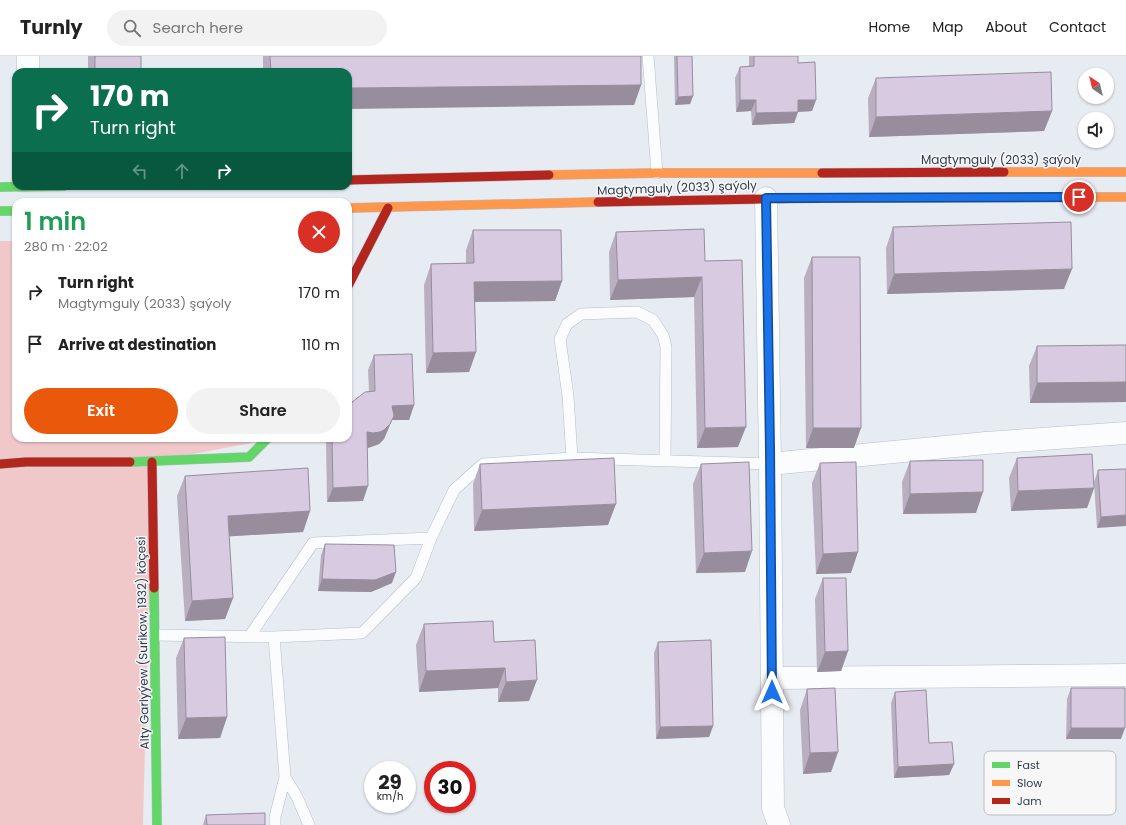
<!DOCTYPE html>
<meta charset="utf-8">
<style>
:root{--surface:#fff;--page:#f2f2f2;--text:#222;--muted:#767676;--line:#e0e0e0;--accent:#ea580c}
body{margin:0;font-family:Poppins,sans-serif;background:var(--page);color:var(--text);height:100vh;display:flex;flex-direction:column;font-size:15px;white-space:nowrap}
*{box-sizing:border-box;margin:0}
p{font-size:13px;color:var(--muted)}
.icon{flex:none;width:22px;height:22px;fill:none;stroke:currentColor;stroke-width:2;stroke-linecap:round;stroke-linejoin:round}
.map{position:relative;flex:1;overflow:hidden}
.panel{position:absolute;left:12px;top:142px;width:340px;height:244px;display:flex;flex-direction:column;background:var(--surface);border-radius:12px;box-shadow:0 1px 3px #0004}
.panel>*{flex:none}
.guide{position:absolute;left:12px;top:12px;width:340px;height:122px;border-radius:12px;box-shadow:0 1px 3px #0004;background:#0b6e4f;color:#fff;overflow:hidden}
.needle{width:26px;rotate:325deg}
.controls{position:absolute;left:1078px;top:12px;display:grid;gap:8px}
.controls a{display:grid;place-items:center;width:36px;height:36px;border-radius:50%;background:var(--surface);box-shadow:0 1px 3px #0004;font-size:20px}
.speed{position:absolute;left:364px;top:705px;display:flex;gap:8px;font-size:20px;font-weight:700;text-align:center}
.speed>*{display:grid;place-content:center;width:52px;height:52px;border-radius:50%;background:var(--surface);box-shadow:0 1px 3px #0004;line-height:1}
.speed small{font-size:10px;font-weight:400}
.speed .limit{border:6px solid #d22;background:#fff;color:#111}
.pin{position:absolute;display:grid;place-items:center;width:34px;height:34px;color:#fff;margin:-17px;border:2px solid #fff;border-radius:50%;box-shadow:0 1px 4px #0007}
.me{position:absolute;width:44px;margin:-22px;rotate:0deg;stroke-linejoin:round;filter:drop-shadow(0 0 3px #0008)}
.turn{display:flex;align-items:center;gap:14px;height:84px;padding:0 12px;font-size:18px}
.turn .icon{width:52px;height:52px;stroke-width:2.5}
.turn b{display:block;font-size:28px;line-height:34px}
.lanes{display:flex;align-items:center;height:38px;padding:0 12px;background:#0003;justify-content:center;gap:20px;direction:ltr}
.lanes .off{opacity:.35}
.round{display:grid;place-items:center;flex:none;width:42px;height:42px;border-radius:21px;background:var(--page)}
.headline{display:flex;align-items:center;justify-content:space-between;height:68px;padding:0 12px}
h1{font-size:24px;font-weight:600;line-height:30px;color:#1e9e55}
.action{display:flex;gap:8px;margin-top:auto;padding:8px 12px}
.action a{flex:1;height:46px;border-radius:24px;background:var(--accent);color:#fff;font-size:16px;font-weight:600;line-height:46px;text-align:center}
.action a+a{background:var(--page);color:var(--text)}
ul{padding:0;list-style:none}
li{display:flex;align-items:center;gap:12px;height:52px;padding:0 12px}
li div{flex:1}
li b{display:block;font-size:15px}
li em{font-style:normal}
header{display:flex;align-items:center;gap:24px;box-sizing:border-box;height:56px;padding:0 20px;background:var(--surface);border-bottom:1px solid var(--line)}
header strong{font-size:19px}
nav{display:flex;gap:22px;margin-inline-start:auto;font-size:14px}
.search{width:280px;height:36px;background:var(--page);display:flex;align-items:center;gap:10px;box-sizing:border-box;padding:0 14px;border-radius:22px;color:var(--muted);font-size:15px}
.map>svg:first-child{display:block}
.green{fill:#f0c8ca}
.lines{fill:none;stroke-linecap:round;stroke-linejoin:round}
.lane-casing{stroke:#b7becb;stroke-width:12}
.street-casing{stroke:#b7becb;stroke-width:23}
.fast-casing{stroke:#b7becb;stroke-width:10}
.slow-casing{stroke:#b7becb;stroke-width:10}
.jam-casing{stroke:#b7becb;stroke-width:10}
.lane{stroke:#fbfcfd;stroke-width:11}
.street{stroke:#fbfcfd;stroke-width:22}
.fast{stroke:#63d668;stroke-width:9}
.slow{stroke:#ff974d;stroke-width:9}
.jam{stroke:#b3261e;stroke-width:9}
.wall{fill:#baaec1}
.shaded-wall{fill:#978d9d}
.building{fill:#d8cae0;stroke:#978d9d}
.route-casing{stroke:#114b97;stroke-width:10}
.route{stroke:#1a73e8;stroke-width:7}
.labels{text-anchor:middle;stroke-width:3;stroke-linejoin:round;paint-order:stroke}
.street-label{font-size:12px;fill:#2d3a50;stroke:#f7f7f7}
.key{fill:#f7f7f7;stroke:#babec5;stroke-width:1}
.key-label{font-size:11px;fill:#2d3a50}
</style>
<header>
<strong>Turnly</strong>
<div class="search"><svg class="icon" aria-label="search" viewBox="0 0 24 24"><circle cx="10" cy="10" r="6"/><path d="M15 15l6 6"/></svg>Search here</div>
<nav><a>Home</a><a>Map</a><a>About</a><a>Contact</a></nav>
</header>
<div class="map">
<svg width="1126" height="769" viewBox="0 0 1126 769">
<rect width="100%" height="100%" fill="#e7ebf2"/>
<path class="green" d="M0,185H16V382H267V384L152,406L143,769H0Z"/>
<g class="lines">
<defs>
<path id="lane" d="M648,0L657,117
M572,402L568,340L560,283L567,268L581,258L637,256L653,264L663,279L666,291L665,405
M155,579L274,581L285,721L275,761V769
M249,581L313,487L431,482
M274,581L362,577L416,522L431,482L454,434L483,408L572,402L770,408
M285,721L297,741L309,769"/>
<path id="street" d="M28,0V16
M766,142L770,408L773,752L779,769
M770,408L986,387L1126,377
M772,622L1126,619"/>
<path id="fast" d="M0,131L64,130
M0,155H16
M130,406L249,401L268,382
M154,532L157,769"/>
<path id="slow" d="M1004,116H1126
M549,119L657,117H822
M820,142L1126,141
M348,152L598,146"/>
<path id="jam" d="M822,117L1004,116
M348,124L549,119
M598,146L820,142
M348,230L388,152
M152,406L154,532
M0,408L26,406H130"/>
</defs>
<use href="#lane" class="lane-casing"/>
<use href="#street" class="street-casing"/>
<use href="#fast" class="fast-casing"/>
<use href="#slow" class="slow-casing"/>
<use href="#jam" class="jam-casing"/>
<use href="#lane" class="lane"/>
<use href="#street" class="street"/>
<use href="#fast" class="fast"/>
<use href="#slow" class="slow"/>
<use href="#jam" class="jam"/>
</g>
<path class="wall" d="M88,0H141V16H88Z
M263,0H641V29L634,49L348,16H263Z
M674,0H692L693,40L690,48L675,49Z
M749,0H798V7L816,44L812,55L798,56L794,67L752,69L751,55L736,56L735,22L740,11L749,10Z
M876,22L1052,55L1044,75L869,81L868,42Z
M893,171L1064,233L887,238L886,192Z
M473,174L562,225L555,245L475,246L476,296L469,316L426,317L424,229L431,208L466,207V194Z
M616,176L705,205L738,391L697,392L694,241L610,244L609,196Z
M812,201L854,392H806L804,222Z
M1126,289V346L1030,347L1029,310L1037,290Z
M374,299L414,349L409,364H392L384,383L379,388L374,390L367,392L363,445L327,446L326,382H348V358L352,346L369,335L368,314Z
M1017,402L1094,432L1087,452L1011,455L1009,422Z
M910,405L976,457L903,458L902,426Z
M820,407L851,517L816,518L812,427Z
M480,408L608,469L474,475L473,428Z
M701,408L745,516L696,517L693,428Z
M1126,413L1097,472L1094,426L1098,414Z
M185,420L310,455L303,476L229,480L233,542L225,563L185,565L177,440Z
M325,488L392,527L371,536L318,535L321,499Z
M823,522L848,595L841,615L817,616L815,543Z
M424,568L494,586L529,645L498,646V632L419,636L416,589Z
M184,582L227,661L220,682L178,683L176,602Z
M658,586L713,670L709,681L656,683L654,597Z
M1071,632L1121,683H1066L1067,643Z
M807,633L838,696L831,716L803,718L800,654Z
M895,636L929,687L954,708L949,719L894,722L891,647Z
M206,759L207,769H203Z"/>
<path class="shaded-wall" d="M641,29L634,49L348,53V32Z
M693,40L690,48L675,49L678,41Z
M740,44H756L751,55L736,56Z
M798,44H816L812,55L794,56Z
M1052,55L1044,75L869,81L876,61Z
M798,56L794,67L752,69L756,57Z
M1072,213L1064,233L887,238L894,218Z
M702,221L694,241L610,244L618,224Z
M562,225L555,245L467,246L474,226Z
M476,296L469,316L426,317L433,297Z
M1126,326V346L1030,347L1037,327Z
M414,349L409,364H392L384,383L379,388L368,392L362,391L367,376L392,350Z
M746,371L738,391L697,392L705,372Z
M813,372H861L854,392H806Z
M368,430L363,445L327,446L333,432Z
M1094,432L1087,452L1011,455L1018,435Z
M983,436L976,457L903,458L910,438Z
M616,448L608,469L474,475L482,454Z
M310,455L303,476L220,481L228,460Z
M1126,459V470L1097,472L1101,461Z
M752,495L745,516L696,517L704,497Z
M858,496L851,517L816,518L823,498Z
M396,516L392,527L371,536L318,535L322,523Z
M233,542L225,563L185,565L192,545Z
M848,595L841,615L817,616L825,596Z
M505,612L498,632L419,636L426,615Z
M537,624L529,645L498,646L506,626Z
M227,661L220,682L178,683L186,662Z
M713,670L709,681L656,683L660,671Z
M1071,672H1125L1121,683H1066Z
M838,696L831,716L803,718L810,697Z
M954,708L949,719L894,722L898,711Z"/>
<path class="building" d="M95,0H141V16H95Z
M270,0H641V29L348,32V16H271Z
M677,0H692L693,40L678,41Z
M754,0H798V7L815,6L816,44H798V56L756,57V44H740V11L754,10Z
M1051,16L1052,55L876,61V22Z
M1071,166L1072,213L894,218L893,171Z
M704,173L705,205L742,204L746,371L705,372L702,221L618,224L616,176Z
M473,174H561L562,225L474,226L476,296L433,297L431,208L474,207Z
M812,201H860L861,372H813Z
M1126,289V326L1037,327V290Z
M412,298L414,349L392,350L394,360L390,368L384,374L380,376L373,377L367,376L368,430L333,432L332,382H348V361H351L350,355L352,346L365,336L375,335L374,299Z
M1092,398L1094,432L1018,435L1017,402Z
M614,402L616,448L482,454L480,408Z
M983,404V436L910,438V405Z
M749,406L752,495L704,497L701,408Z
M856,406L858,496L823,498L820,407Z
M308,412L310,455L228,460L233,542L192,545L185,420Z
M1126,413V459L1101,461L1098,414Z
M325,488L394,489L396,516L375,524L322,523Z
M823,522H846L848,595L825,596Z
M493,565L494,586L535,584L537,624L506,626L505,612L426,615L424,568Z
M225,581L227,661L186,662L184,582Z
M711,584L713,670L660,671L658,586Z
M835,632L838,696L810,697L807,633Z
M1071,632H1125V672H1071Z
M926,634L929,687L952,686L954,708L898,711L895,636Z
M265,757V769H207L206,759Z"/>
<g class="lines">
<defs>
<path id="route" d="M772,636L770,393L766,142L1079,141"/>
</defs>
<use href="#route" class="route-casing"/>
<use href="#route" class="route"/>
</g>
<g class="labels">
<g class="street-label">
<text x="1001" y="108">Magtymguly (2033) şaýoly</text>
<text transform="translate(677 132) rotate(-2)" y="4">Magtymguly (2033) şaýoly</text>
<text transform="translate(143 587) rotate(-91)" y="4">Alty Garlyýew (Surikow, 1932) köçesi</text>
</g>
</g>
<rect x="984" y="695" width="132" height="64" rx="6" class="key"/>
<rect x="992" y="706" width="18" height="6" fill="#63d668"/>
<rect x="992" y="724" width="18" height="6" fill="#ff974d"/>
<rect x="992" y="742" width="18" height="6" fill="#b3261e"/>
<g class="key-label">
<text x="1017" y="713">Fast</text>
<text x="1017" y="731">Slow</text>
<text x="1017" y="749">Jam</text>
</g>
</svg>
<div class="controls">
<a><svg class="needle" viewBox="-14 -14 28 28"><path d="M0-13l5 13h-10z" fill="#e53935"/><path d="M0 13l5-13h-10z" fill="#767676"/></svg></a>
<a><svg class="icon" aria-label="sound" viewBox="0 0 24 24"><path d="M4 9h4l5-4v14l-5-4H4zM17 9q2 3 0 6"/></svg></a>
</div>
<div class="speed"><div>29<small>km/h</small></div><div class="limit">30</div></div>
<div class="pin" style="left:1079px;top:141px;background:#d93025"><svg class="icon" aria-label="arrive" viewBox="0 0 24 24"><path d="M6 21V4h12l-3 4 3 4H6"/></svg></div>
<svg class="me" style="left:772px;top:636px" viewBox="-20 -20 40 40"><path d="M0-17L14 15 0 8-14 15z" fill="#1a73e8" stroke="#fff" stroke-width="4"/></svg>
<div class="guide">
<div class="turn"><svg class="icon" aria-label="right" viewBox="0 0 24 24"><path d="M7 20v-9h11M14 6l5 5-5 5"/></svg><div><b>170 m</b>Turn right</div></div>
<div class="lanes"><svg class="icon off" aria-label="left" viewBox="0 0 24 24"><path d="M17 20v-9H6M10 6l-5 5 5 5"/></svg><svg class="icon off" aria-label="ahead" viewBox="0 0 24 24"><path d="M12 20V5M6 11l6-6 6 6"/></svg><svg class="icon" aria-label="right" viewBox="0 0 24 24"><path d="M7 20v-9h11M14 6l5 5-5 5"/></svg></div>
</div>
<section class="panel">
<div class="headline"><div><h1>1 min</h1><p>280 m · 22:02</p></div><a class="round" style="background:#d93025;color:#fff"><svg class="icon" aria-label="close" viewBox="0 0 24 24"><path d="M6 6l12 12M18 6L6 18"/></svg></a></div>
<ul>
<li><svg class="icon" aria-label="right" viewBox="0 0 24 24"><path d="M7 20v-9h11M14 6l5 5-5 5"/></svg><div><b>Turn right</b><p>Magtymguly (2033) şaýoly</p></div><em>170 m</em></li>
<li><svg class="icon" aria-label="arrive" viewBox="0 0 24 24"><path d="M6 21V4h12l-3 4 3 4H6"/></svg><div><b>Arrive at destination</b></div><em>110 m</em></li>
</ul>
<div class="action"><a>Exit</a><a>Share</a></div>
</section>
</div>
